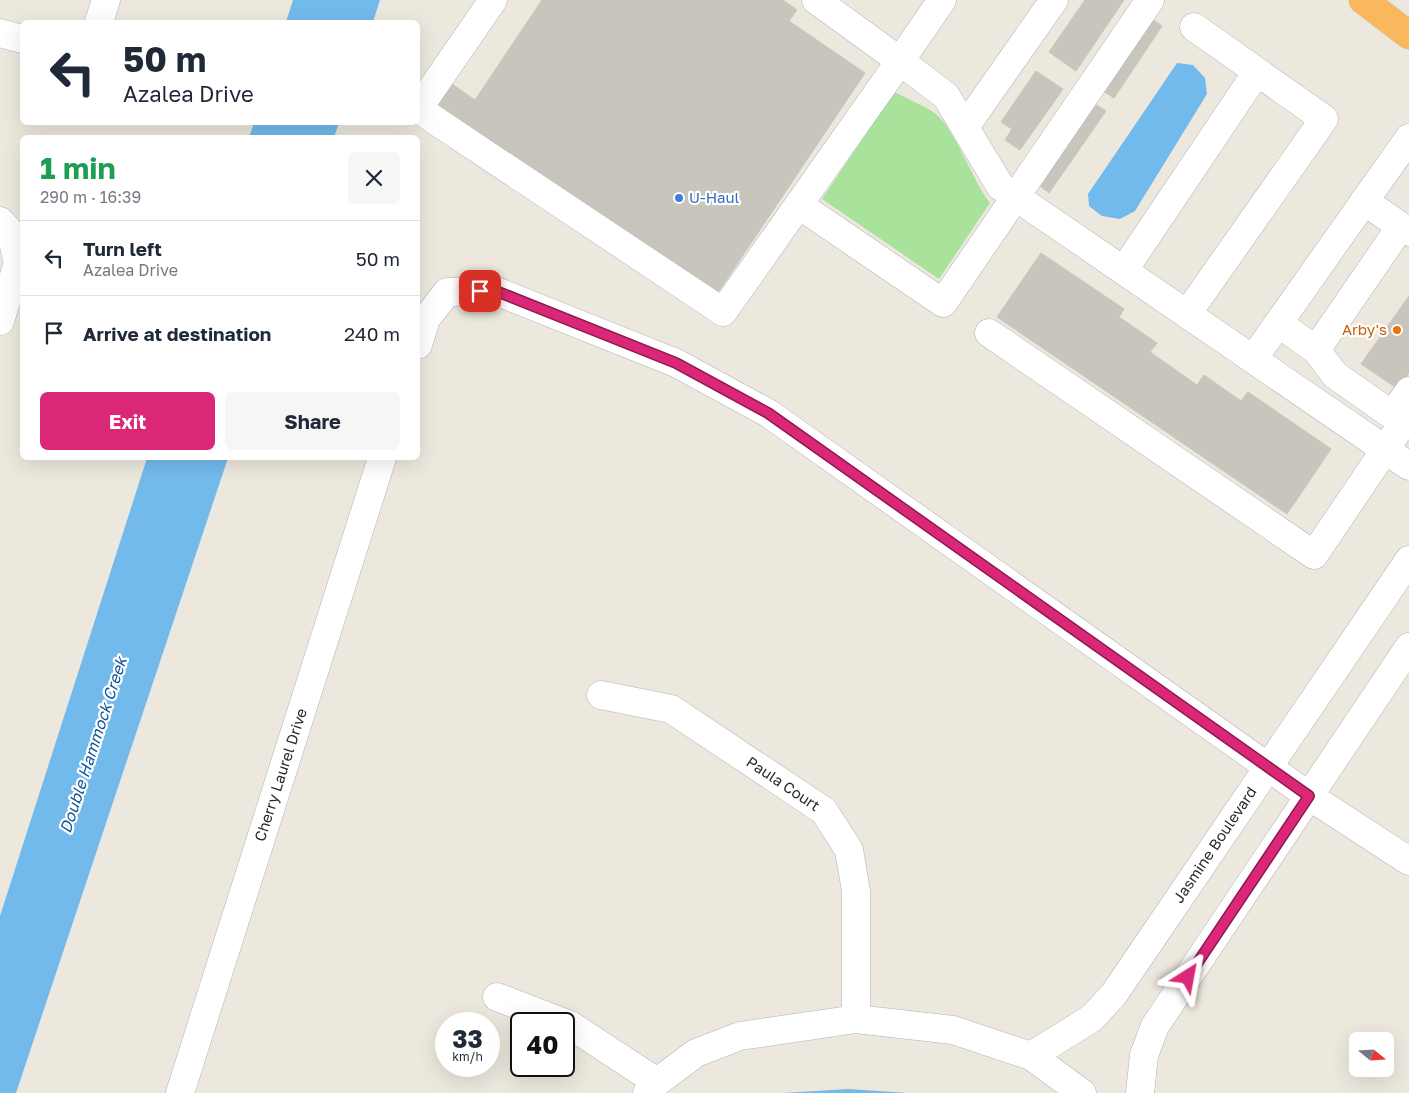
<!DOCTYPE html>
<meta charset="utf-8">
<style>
:root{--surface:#fff;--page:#f6f6f7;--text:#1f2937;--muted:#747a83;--line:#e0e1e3;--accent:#db2777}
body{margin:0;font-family:"Golos Text",sans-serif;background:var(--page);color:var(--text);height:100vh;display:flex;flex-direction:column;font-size:19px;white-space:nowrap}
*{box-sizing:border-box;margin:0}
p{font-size:16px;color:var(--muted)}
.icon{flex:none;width:28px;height:28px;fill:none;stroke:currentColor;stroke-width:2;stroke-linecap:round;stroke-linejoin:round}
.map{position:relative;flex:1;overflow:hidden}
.sheet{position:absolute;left:20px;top:135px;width:400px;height:325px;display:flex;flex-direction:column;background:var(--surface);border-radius:8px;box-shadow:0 5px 20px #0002}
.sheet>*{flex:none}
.guide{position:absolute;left:20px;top:20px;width:400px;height:105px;border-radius:8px;box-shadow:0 5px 20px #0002;background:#fff;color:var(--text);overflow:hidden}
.needle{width:32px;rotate:108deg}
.controls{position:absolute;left:1349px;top:1032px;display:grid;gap:10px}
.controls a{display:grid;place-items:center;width:45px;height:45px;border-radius:8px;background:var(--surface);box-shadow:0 5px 20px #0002;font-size:25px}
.speed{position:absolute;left:435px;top:1012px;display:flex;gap:10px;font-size:25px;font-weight:700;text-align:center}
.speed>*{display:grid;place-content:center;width:65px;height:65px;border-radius:50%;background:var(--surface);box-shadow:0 5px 20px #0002;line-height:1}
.speed small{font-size:12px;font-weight:400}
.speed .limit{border:2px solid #111;border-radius:8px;background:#fff;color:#111}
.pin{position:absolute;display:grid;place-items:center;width:42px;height:42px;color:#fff;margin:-21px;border-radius:10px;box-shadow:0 2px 8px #0006}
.me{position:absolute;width:55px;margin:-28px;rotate:34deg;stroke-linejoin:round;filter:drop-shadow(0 0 4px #0008)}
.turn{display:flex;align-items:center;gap:18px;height:105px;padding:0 20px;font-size:22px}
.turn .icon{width:65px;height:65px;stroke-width:2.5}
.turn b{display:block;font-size:35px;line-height:42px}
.round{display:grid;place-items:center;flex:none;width:52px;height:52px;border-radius:8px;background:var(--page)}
.summary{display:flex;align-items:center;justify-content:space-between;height:85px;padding:0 20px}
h1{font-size:30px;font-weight:700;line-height:38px;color:#1e9e55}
.cta{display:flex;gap:10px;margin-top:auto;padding:10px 20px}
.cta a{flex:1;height:58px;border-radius:8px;background:var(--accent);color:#fff;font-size:20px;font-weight:700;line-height:58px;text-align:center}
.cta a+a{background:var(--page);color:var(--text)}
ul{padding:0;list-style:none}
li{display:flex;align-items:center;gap:15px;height:75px;padding:0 20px;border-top:1px solid var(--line)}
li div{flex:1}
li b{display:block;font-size:19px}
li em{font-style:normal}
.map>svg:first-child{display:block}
.green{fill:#a9e29b}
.water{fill:#73baec}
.building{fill:#c8c5bd;stroke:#c8c5b7}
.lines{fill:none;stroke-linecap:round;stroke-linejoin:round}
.minor-casing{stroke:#b1b2be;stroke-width:29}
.highway-casing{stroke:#c8c8c8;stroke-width:29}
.minor{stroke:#fff;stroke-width:28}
.highway{stroke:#fab75b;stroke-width:28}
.route-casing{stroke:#8e194d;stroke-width:12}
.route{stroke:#db2777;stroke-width:9}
.shop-dot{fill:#3f7fe0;stroke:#fff;stroke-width:2}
.food-dot{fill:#e8710a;stroke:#fff;stroke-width:2}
.labels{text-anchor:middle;stroke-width:4.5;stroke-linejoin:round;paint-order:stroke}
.shop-label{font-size:15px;fill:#366cbe;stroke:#fff;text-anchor:start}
.food-label{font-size:15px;fill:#c56008;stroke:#fff;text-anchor:end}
.street-label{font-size:15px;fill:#2b2b2b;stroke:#fff}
.water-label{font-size:16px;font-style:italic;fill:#11579a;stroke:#fff}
</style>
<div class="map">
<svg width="1409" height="1093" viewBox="0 0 1409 1093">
<rect width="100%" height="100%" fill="#ede8de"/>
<path class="green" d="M894,92C906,98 920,104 932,111C955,126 971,179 990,203L939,279L822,199Z"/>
<path class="water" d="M293,0H380L373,22H286Z
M1177,63L1193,65L1205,78L1207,94L1135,211L1120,219L1102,216L1089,206L1088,194Z
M254,123V122L339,123L334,137H249Z
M147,458H228L16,1093H0V916Z
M848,1089L908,1093H783Z"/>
<path class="building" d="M542,0H783L797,10L789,21L865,73L717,294L435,102L449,82L475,100Z
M1085,0H1124L1076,71L1049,52Z
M1152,19L1162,26L1114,98L1103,91Z
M1036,71L1063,89L1020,150L1005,140L1012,129L1001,122Z
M1095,104L1106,111L1049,193L1039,185Z
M1041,253L1124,309L1119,317L1157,343L1150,352L1197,385L1204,375L1241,401L1248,392L1331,449L1287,514L997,317Z
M1409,296V373L1398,389L1361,364Z"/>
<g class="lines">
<defs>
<path id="minor" d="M493,0L418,109L723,312L900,61L816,0
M942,0L900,61L946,96L1000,186L1409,466
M99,22L106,0
M0,33L22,39
M965,127L1054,0
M1364,201L1409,232
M799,205L943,303L1150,0
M0,221L11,233L18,263L0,321
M1124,270L1257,72
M1187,314L1324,119L1194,27
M1278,323L1316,350L1401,226
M989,333L1314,555L1409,414
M418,345L426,319L447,292L496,291L676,363L768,413L1309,796L1409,861
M1316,350L1335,375L1392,415L1409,391
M1253,359L1409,138
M601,695L671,709L824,811L849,850L856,891V1019
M497,997L570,1025L657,1082
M1031,1056L1092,1018L1114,994L1409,560
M180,1093L382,458
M647,1093L657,1082L696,1053L740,1036L856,1019L953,1030L1031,1056L1082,1093
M1140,1093L1144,1055L1155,1026L1409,647"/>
<path id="highway" d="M1363,0L1409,35"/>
</defs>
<use href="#minor" class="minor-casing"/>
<use href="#highway" class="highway-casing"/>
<use href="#minor" class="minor"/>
<use href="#highway" class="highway"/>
</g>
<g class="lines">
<defs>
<path id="route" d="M480,291H496L676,363L768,413L1309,796L1188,977"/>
</defs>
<use href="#route" class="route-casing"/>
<use href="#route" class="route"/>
</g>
<circle class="shop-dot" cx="679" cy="198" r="5"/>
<circle class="food-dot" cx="1397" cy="330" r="5"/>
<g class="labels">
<g class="shop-label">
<text x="689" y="203">U-Haul</text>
</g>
<g class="food-label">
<text x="1387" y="335">Arby's</text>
</g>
<g class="street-label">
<text transform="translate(281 775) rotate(-72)" y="5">Cherry Laurel Drive</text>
<text transform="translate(783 784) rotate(34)" y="5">Paula Court</text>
<text transform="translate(1215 845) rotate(-56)" y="5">Jasmine Boulevard</text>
</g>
<g class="water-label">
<text transform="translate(93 745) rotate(-72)" y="6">Double Hammock Creek</text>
</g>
</g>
</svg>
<div class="controls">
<a><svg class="needle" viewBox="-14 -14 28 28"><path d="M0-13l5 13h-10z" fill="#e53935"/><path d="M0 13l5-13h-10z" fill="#747a83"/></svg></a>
</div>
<div class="speed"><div>33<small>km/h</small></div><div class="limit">40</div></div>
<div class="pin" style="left:480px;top:291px;background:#d93025"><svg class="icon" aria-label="arrive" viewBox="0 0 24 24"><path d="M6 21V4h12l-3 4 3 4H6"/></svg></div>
<svg class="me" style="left:1188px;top:977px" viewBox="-20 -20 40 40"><path d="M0-17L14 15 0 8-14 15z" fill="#db2777" stroke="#fff" stroke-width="4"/></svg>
<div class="guide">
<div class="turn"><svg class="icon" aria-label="left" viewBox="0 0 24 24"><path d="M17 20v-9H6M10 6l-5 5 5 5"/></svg><div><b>50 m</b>Azalea Drive</div></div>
</div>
<section class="sheet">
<div class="summary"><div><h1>1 min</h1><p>290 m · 16:39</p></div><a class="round"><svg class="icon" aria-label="close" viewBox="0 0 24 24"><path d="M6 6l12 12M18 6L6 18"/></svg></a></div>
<ul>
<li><svg class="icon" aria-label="left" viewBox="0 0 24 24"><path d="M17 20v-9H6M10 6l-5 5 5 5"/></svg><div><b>Turn left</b><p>Azalea Drive</p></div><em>50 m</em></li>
<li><svg class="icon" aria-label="arrive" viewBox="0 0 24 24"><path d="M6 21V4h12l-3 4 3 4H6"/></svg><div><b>Arrive at destination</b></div><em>240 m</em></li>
</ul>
<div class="cta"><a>Exit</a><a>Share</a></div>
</section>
</div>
